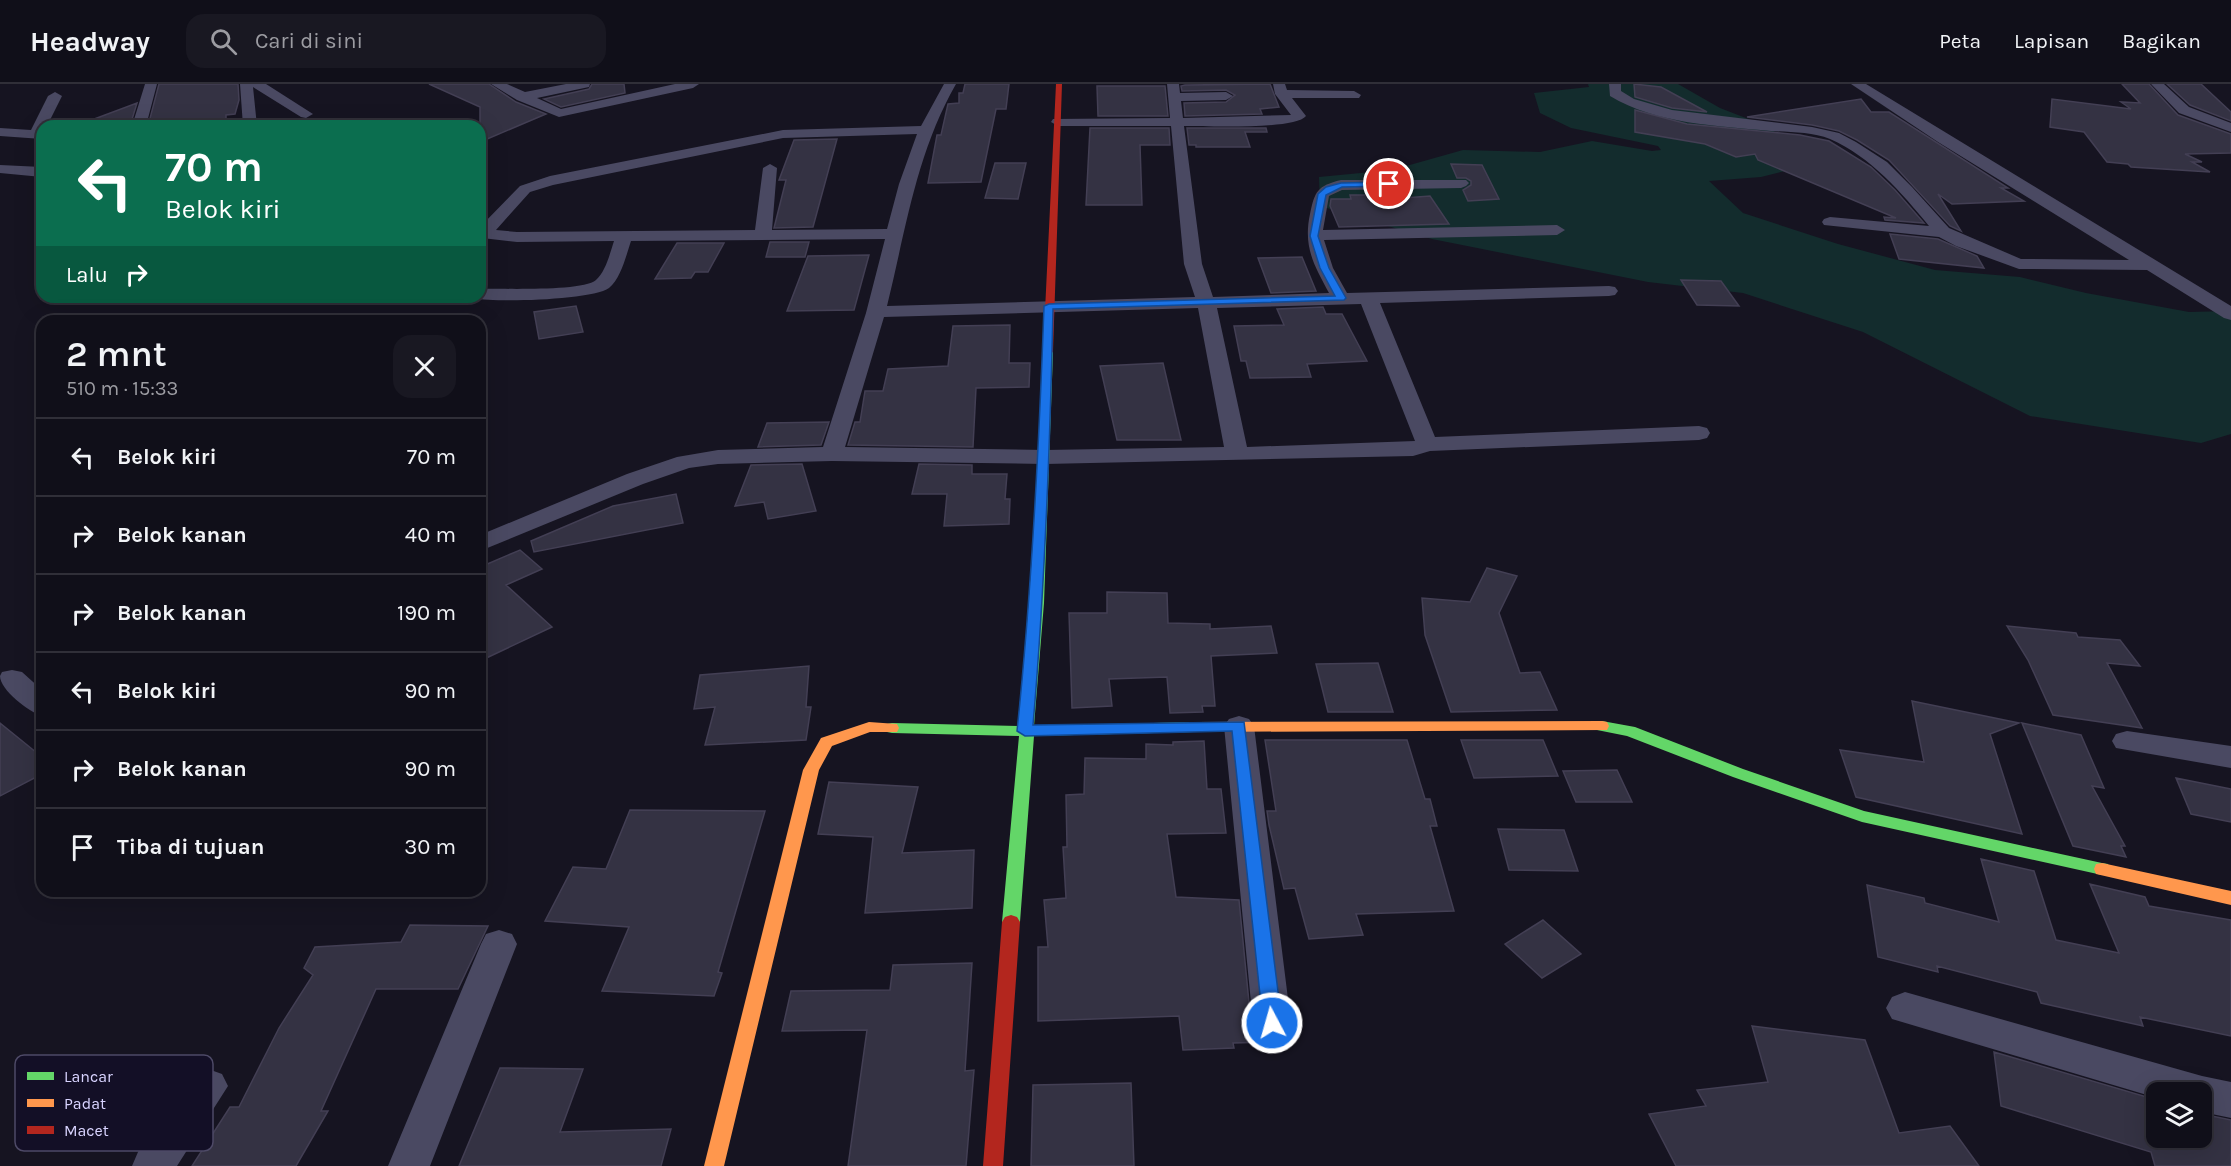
<!DOCTYPE html>
<html lang="id">
<meta charset="utf-8">
<style>
:root{--surface:#100f19;--page:#191822;--text:#f1f3f6;--muted:#9c9ca2;--line:#302f38}
body{margin:0;font-family:Karla,sans-serif;background:var(--page);color:var(--text);height:100vh;display:flex;flex-direction:column;font-size:22px;white-space:nowrap}
*{box-sizing:border-box;margin:0}
p{font-size:20px;color:var(--muted)}
.icon{flex:none;width:33px;height:33px;fill:none;stroke:currentColor;stroke-width:2;stroke-linecap:round;stroke-linejoin:round}
.map{position:relative;flex:1;overflow:hidden}
.panel{position:absolute;left:36px;top:231px;width:450px;height:582px;display:flex;flex-direction:column;background:var(--surface);border-radius:18px;box-shadow:0 6px 24px #0002,0 0 0 2px var(--line)}
.panel>*{flex:none}
.hud{position:absolute;left:36px;top:36px;width:450px;height:183px;border-radius:18px;box-shadow:0 6px 24px #0002,0 0 0 2px var(--line);background:#0b6e4f;color:#fff;overflow:hidden}
.fabs{position:absolute;left:2146px;top:998px;display:grid;gap:12px}
.fabs a{display:grid;place-items:center;width:66px;height:66px;border-radius:12px;background:var(--surface);box-shadow:0 6px 24px #0002,0 0 0 2px var(--line);font-size:30px}
.pin{position:absolute;display:grid;place-items:center;width:51px;height:51px;color:#fff;margin:-26px;border:3px solid #fff;border-radius:50%;box-shadow:0 2px 6px #0007}
.me{position:absolute;width:66px;margin:-33px;rotate:354deg;stroke-linejoin:round;filter:drop-shadow(0 0 4px #0008)}
.turn{display:flex;align-items:center;gap:21px;height:126px;padding:0 30px;font-size:27px}
.turn .icon{width:78px;height:78px;stroke-width:2.5}
.turn b{display:block;font-size:42px;line-height:51px}
.then{display:flex;align-items:center;height:57px;padding:0 30px;background:#0003;gap:12px;font-size:22px}
.round{display:grid;place-items:center;flex:none;width:63px;height:63px;border-radius:18px;background:var(--page)}
.head{display:flex;align-items:center;justify-content:space-between;height:102px;padding:0 30px}
h1{font-size:36px;font-weight:600;line-height:45px}
ul{padding:0;list-style:none}
li{display:flex;align-items:center;gap:18px;height:78px;padding:0 30px;border-top:2px solid var(--line)}
li div{flex:1}
li b{display:block;font-size:22px}
li em{font-style:normal}
header{display:flex;align-items:center;gap:36px;box-sizing:border-box;height:84px;padding:0 30px;background:var(--surface);border-bottom:2px solid var(--line)}
header strong{font-size:28px}
nav{display:flex;gap:33px;margin-inline-start:auto;font-size:21px}
.search{width:420px;height:54px;background:var(--page);display:flex;align-items:center;gap:15px;box-sizing:border-box;padding:0 21px;border-radius:18px;color:var(--muted);font-size:22px}
.map>svg:first-child{display:block}
.green{fill:#132c2d}
.building{fill:#343243;stroke:#433f54;stroke-width:1.5}
.lines{fill:none;stroke-linecap:round;stroke-linejoin:round}
.street{fill:#4a4962;fill-rule:evenodd}
.fast{fill:#63d668;fill-rule:evenodd}
.slow{fill:#ff974d;fill-rule:evenodd}
.jam{fill:#b3261e;fill-rule:evenodd}
.route{fill:#1a73e8;stroke:#114b97;stroke-width:1.5}
.key{fill:#130f26;stroke:#4e4a67;stroke-width:1.5}
.key-label{font-size:16px;fill:#d9d4ff}
</style>
<header>
<strong>Headway</strong>
<div class="search"><svg class="icon" aria-label="search" viewBox="0 0 24 24"><circle cx="10" cy="10" r="6"/><path d="M15 15l6 6"/></svg>Cari di sini</div>
<nav><a>Peta</a><a>Lapisan</a><a>Bagikan</a></nav>
</header>
<div class="map">
<svg width="2231" height="1082" viewBox="0 0 2231 1082">
<rect width="100%" height="100%" fill="#161421"/>
<path class="green" d="M1588,0H1678L1720,24L1769,43L1812,80L1761,93L1709,97L1743,129L1838,160L1935,186L2020,193L2086,209L2189,228L2231,227V350L2201,359L2030,332L1863,248L1743,209L1648,198L1432,155L1320,122L1319,93L1392,86L1463,66L1540,68L1592,57L1652,67L1661,66L1658,62L1571,44L1540,29L1534,9L1589,3Z"/>
<path class="building" d="M159,0H238L239,16L235,30L226,31V42H148Z
M429,0H489L516,18L546,30L480,58V23Z
M592,0H624L625,9L561,23L544,15L589,5Z
M965,0H1009L1006,25H996L981,98L928,99L937,51H941L948,20L959,19V9H963Z
M1270,0L1279,23L1260,25L1262,30L1185,32L1184,19L1226,18L1235,11L1226,6L1182,7L1181,2L1185,1Z
M1634,0L1661,3L1707,28L1672,24L1635,13Z
M2122,0H2149L2178,31L2231,50V69L2185,70L2202,78H2192L2210,88L2131,83L2128,80L2107,78L2084,48L2050,43L2052,15L2131,25L2121,18L2140,19Z
M2167,0H2201L2231,28V37L2190,21Z
M1097,2H1165L1168,32H1098Z
M1861,15L1871,28H1889L2008,104H2001L2024,117L1952,120L1938,110L1961,147L1950,142L1889,76L1857,56L1839,47L1812,41L1747,33Z
M137,19L130,42H82L81,40Z
M1635,26L1687,40L1800,51L1829,57L1871,83L1895,106L1924,139L1885,136L1884,133L1896,134L1758,76L1755,70L1736,73L1705,60L1635,48Z
M1090,44H1169L1170,61H1140L1142,121H1086Z
M1187,44H1266L1267,48H1245L1250,63H1196V61H1189Z
M837,55L813,143L774,144L786,96H779L794,56Z
M995,79H1026L1018,115L985,114Z
M1451,80L1482,81L1499,115L1468,117L1463,106L1471,101V97L1466,94H1457Z
M1350,111H1387L1391,115L1430,112L1449,140L1339,143L1330,122L1331,115H1351Z
M1890,150L1938,155L1977,172L1984,184L1899,175Z
M770,158H809L805,173H766Z
M677,159H724L708,188H695L691,194L655,195Z
M869,171L854,226L787,227L808,172Z
M1302,173L1316,207L1271,209L1258,174Z
M1681,196L1721,197L1739,222L1697,221Z
M576,222L583,248L539,255L534,228Z
M1323,223L1326,230H1342L1367,277L1307,280L1311,293L1250,294L1246,277H1241L1234,242L1284,241L1277,225Z
M1010,241L1009,279H1030L1029,303L976,304L973,363L848,361L855,338H860L865,307H883L888,285L948,282L953,242Z
M1163,279L1181,356H1117L1100,282Z
M829,338L821,361L758,363L767,339Z
M802,380L816,427L768,435L764,418L735,422L751,381Z
M919,380L972,381V390H1007L1005,415H1010L1009,440L944,442L947,410H912Z
M676,410L683,439L534,468L531,457L613,422Z
M520,466L542,485L506,501L552,543L480,577V476L485,481Z
M1487,484L1517,492L1499,529L1520,589L1540,588L1557,626L1451,628L1425,551L1422,514L1470,518Z
M1107,508L1167,509L1168,539L1210,540V545L1271,542L1277,569L1211,572L1215,622H1202L1203,628L1170,629L1167,593L1109,595L1112,622L1072,624L1069,529H1107Z
M2007,542L2076,549L2078,553L2120,556L2140,582L2107,579L2142,644L2053,631L2028,576Z
M1378,579L1393,628H1328L1316,580Z
M809,582L806,623H811L806,656L705,661L715,623L694,625L700,591Z
M1912,617L2019,639L1990,650L2022,750L1856,713L1840,666L1924,678Z
M0,639L42,673V690L0,712Z
M2022,639L2081,651L2104,704L2092,702L2125,762H2121L2126,773L2073,762Z
M1265,656H1407L1425,715H1430L1437,742H1430L1454,827L1356,830L1363,851L1309,855L1295,804L1284,805L1269,741L1267,727H1276Z
M1461,656H1543L1558,692L1474,694Z
M1204,657L1207,705H1221L1226,749L1167,750L1176,813L1239,816L1251,939L1257,951L1271,958L1233,959L1234,964L1183,966L1179,932L1038,937V863H1048L1044,816L1066,814L1063,763H1067L1066,711L1084,710L1085,674L1146,675V660L1173,661V658Z
M1617,686L1632,718H1576L1563,687Z
M2176,694L2231,705V738L2191,730Z
M829,698L918,703L902,769L974,766L972,824L865,829L873,753L818,750Z
M630,726L765,727L718,888L722,889L714,912L602,907L629,843L545,837L573,783L606,785Z
M1498,745L1564,746L1578,787L1509,786Z
M1981,775L2034,787L2056,856L2119,869L2090,800L2145,813L2149,822L2231,836V952L2140,933L2143,942L2041,919L2037,908L1937,882L1938,888L1878,873L1867,801L1924,814L1925,819L1999,838Z
M1543,836L1581,870L1542,894L1505,860Z
M410,841L488,842L458,905H376L321,1027H328L296,1082H192L230,1023H239L279,944L313,891L304,884L315,863L401,858Z
M972,879L965,987L974,986L966,1082H848L867,946L782,947L791,907L890,906L893,881Z
M1752,942L1865,956L1899,1049L1950,1042L1979,1082H1676L1649,1030L1706,1022L1697,1006L1768,998Z
M1994,968L2157,1016V1053H2202V1030L2231,1036V1082H2155L2151,1068L2001,1022Z
M500,984L583,985L560,1048L671,1045L661,1082H459Z
M1131,999L1134,1082H1031L1033,1001Z"/>
<g class="lines">
<path class="street" d="M145,0H157L146,42H132Z
M240,0H266L313,30L306,34L301,33L253,3L257,42H243Z
M491,0H507L525,8L566,0H590L589,3L537,14L561,25L675,0H699L693,4L559,33L517,16Z
M944,0H956C916,70 906,145 887,222L1195,213L1184,180L1171,42H1058L1051,38L1053,35L1170,34L1167,0H1179L1180,9L1226,8L1233,12L1226,16L1181,17L1183,34L1291,31L1275,10L1273,0H1285L1287,6L1354,7L1361,11L1359,14H1292L1306,32C1295,46 1206,42 1184,42L1202,180L1213,213L1329,209C1314,181 1303,163 1310,130C1315,107 1317,102 1341,96H1466L1469,99L1466,102L1461,104L1342,106L1329,112L1323,146L1557,141L1565,146L1557,151L1324,156L1333,184L1347,209L1609,202L1615,203L1618,207L1615,211L1609,212L1380,219L1435,353L1699,342L1707,344L1710,349L1707,354L1699,356L1430,367L1413,372L1045,380L832,377L718,380L689,384L643,400L480,467V451L627,390L677,373L718,366L823,363L866,229L885,155L631,157C626,172 621,194 609,204C593,216 494,219 474,214L480,213V205C502,204 582,208 596,196C606,187 610,169 614,157L517,158L482,154L480,143L520,102L550,92L783,46L921,42ZM917,50L899,100L887,145L772,146L777,84L770,80L763,84L755,146L517,148L496,146L530,108L553,101L783,54ZM1361,220L1415,357L1247,363L1217,224ZM1198,224L1224,363L1045,366L845,363L884,233Z
M1609,0H1621V7L1634,15L1672,26L1812,43L1839,49L1856,58L1887,78L1912,103L1949,144L2021,175L2129,176L1938,58L1851,0H1866L2231,222V236L2224,234L2147,186L2019,185L1956,162L1939,153L1824,141L1822,138L1824,135L1830,133L1929,142C1901,108 1871,73 1830,55C1812,48 1789,48 1771,47C1718,42 1656,40 1610,12Z
M2151,0H2164L2189,23L2231,39V48L2179,29Z
M55,8L62,12L47,42H42V55L0,52V44L31,46L48,12Z
M0,81L42,83V93L0,89Z
M12,586L22,588L42,606V632C29,628 0,606 0,592L2,588Z
M1239,632L1249,635L1254,642L1291,939L1285,950L1272,955L1259,950L1253,939L1224,642L1229,635Z
M2127,647L2231,662V684L2116,664L2112,657L2116,650Z
M499,846L512,850L517,860L430,1082H388L481,860L486,850Z
M1905,908L2202,992L2231,998V1034L2202,1028V1008H2157V1014L1892,935L1886,924L1892,913Z
M208,985L222,990L228,1002L177,1082H132L138,1068L194,990Z"/>
<path class="fast" d="M1048,265L1053,268L1044,519L1034,642L1193,638L1198,639L1200,643L1198,647L1193,648L1034,652L1020,838L1017,843L1011,845L1005,843L1002,838L1019,652L892,649L887,648L885,644L887,640L892,639L1020,642L1030,519L1043,268Z
M1602,637L1635,643L1743,685L1864,727L2102,779L2108,780L2110,785L2108,790L2102,791L1862,738L1733,693L1627,652L1597,646L1595,642L1597,638Z"/>
<path class="slow" d="M1602,637L1607,638L1609,642L1607,646L1193,648L1188,647L1186,643L1188,639L1193,638Z
M869,638L897,640L899,644L897,648H870L832,662L819,686L724,1082H704L803,686L821,654Z
M2102,779L2231,807V821L2096,790L2094,785L2096,780Z"/>
<path class="jam" d="M1056,0H1062L1053,268L1048,271L1043,268Z
M1011,831L1017,833L1020,838L1003,1082H983L1002,838L1005,833Z"/>
</g>
<path class="route" d="M1389,98L1393,100L1392,102L1342,103L1326,111L1318,152L1329,184L1346,214L1344,216L1053,225C1050,364 1045,503 1033,641L1244,638L1282,939L1279,945L1272,947L1265,945L1263,939L1232,647L1025,652L1017,647C1032,505 1039,364 1044,222L1049,220L1335,212L1320,184L1310,152L1318,110L1326,103L1341,99Z"/>
<rect x="15" y="971" width="198" height="96" rx="9" class="key"/>
<rect x="27" y="988" width="27" height="8" fill="#63d668"/>
<rect x="27" y="1015" width="27" height="8" fill="#ff974d"/>
<rect x="27" y="1042" width="27" height="8" fill="#b3261e"/>
<g class="key-label">
<text x="64" y="998">Lancar</text>
<text x="64" y="1025">Padat</text>
<text x="64" y="1052">Macet</text>
</g>
</svg>
<div class="fabs">
<a><svg class="icon" aria-label="layers" viewBox="0 0 24 24"><path d="M12 4l9 5-9 5-9-5zM3 14l9 5 9-5"/></svg></a>
</div>
<div class="pin" style="left:1389px;top:100px;background:#d93025"><svg class="icon" aria-label="arrive" viewBox="0 0 24 24"><path d="M6 21V4h12l-3 4 3 4H6"/></svg></div>
<svg class="me" style="left:1272px;top:939px" viewBox="-20 -20 40 40"><circle r="17" fill="#1a73e8" stroke="#fff" stroke-width="3"/><path d="M0-11L8 9 0 5-8 9z" fill="#fff"/></svg>
<div class="hud">
<div class="turn"><svg class="icon" aria-label="left" viewBox="0 0 24 24"><path d="M17 20v-9H6M10 6l-5 5 5 5"/></svg><div><b>70 m</b>Belok kiri</div></div>
<div class="then">Lalu<svg class="icon" aria-label="right" viewBox="0 0 24 24"><path d="M7 20v-9h11M14 6l5 5-5 5"/></svg></div>
</div>
<section class="panel">
<div class="head"><div><h1>2 mnt</h1><p>510 m · 15:33</p></div><a class="round"><svg class="icon" aria-label="close" viewBox="0 0 24 24"><path d="M6 6l12 12M18 6L6 18"/></svg></a></div>
<ul>
<li><svg class="icon" aria-label="left" viewBox="0 0 24 24"><path d="M17 20v-9H6M10 6l-5 5 5 5"/></svg><div><b>Belok kiri</b></div><em>70 m</em></li>
<li><svg class="icon" aria-label="right" viewBox="0 0 24 24"><path d="M7 20v-9h11M14 6l5 5-5 5"/></svg><div><b>Belok kanan</b></div><em>40 m</em></li>
<li><svg class="icon" aria-label="right" viewBox="0 0 24 24"><path d="M7 20v-9h11M14 6l5 5-5 5"/></svg><div><b>Belok kanan</b></div><em>190 m</em></li>
<li><svg class="icon" aria-label="left" viewBox="0 0 24 24"><path d="M17 20v-9H6M10 6l-5 5 5 5"/></svg><div><b>Belok kiri</b></div><em>90 m</em></li>
<li><svg class="icon" aria-label="right" viewBox="0 0 24 24"><path d="M7 20v-9h11M14 6l5 5-5 5"/></svg><div><b>Belok kanan</b></div><em>90 m</em></li>
<li><svg class="icon" aria-label="arrive" viewBox="0 0 24 24"><path d="M6 21V4h12l-3 4 3 4H6"/></svg><div><b>Tiba di tujuan</b></div><em>30 m</em></li>
</ul>
</section>
</div>
